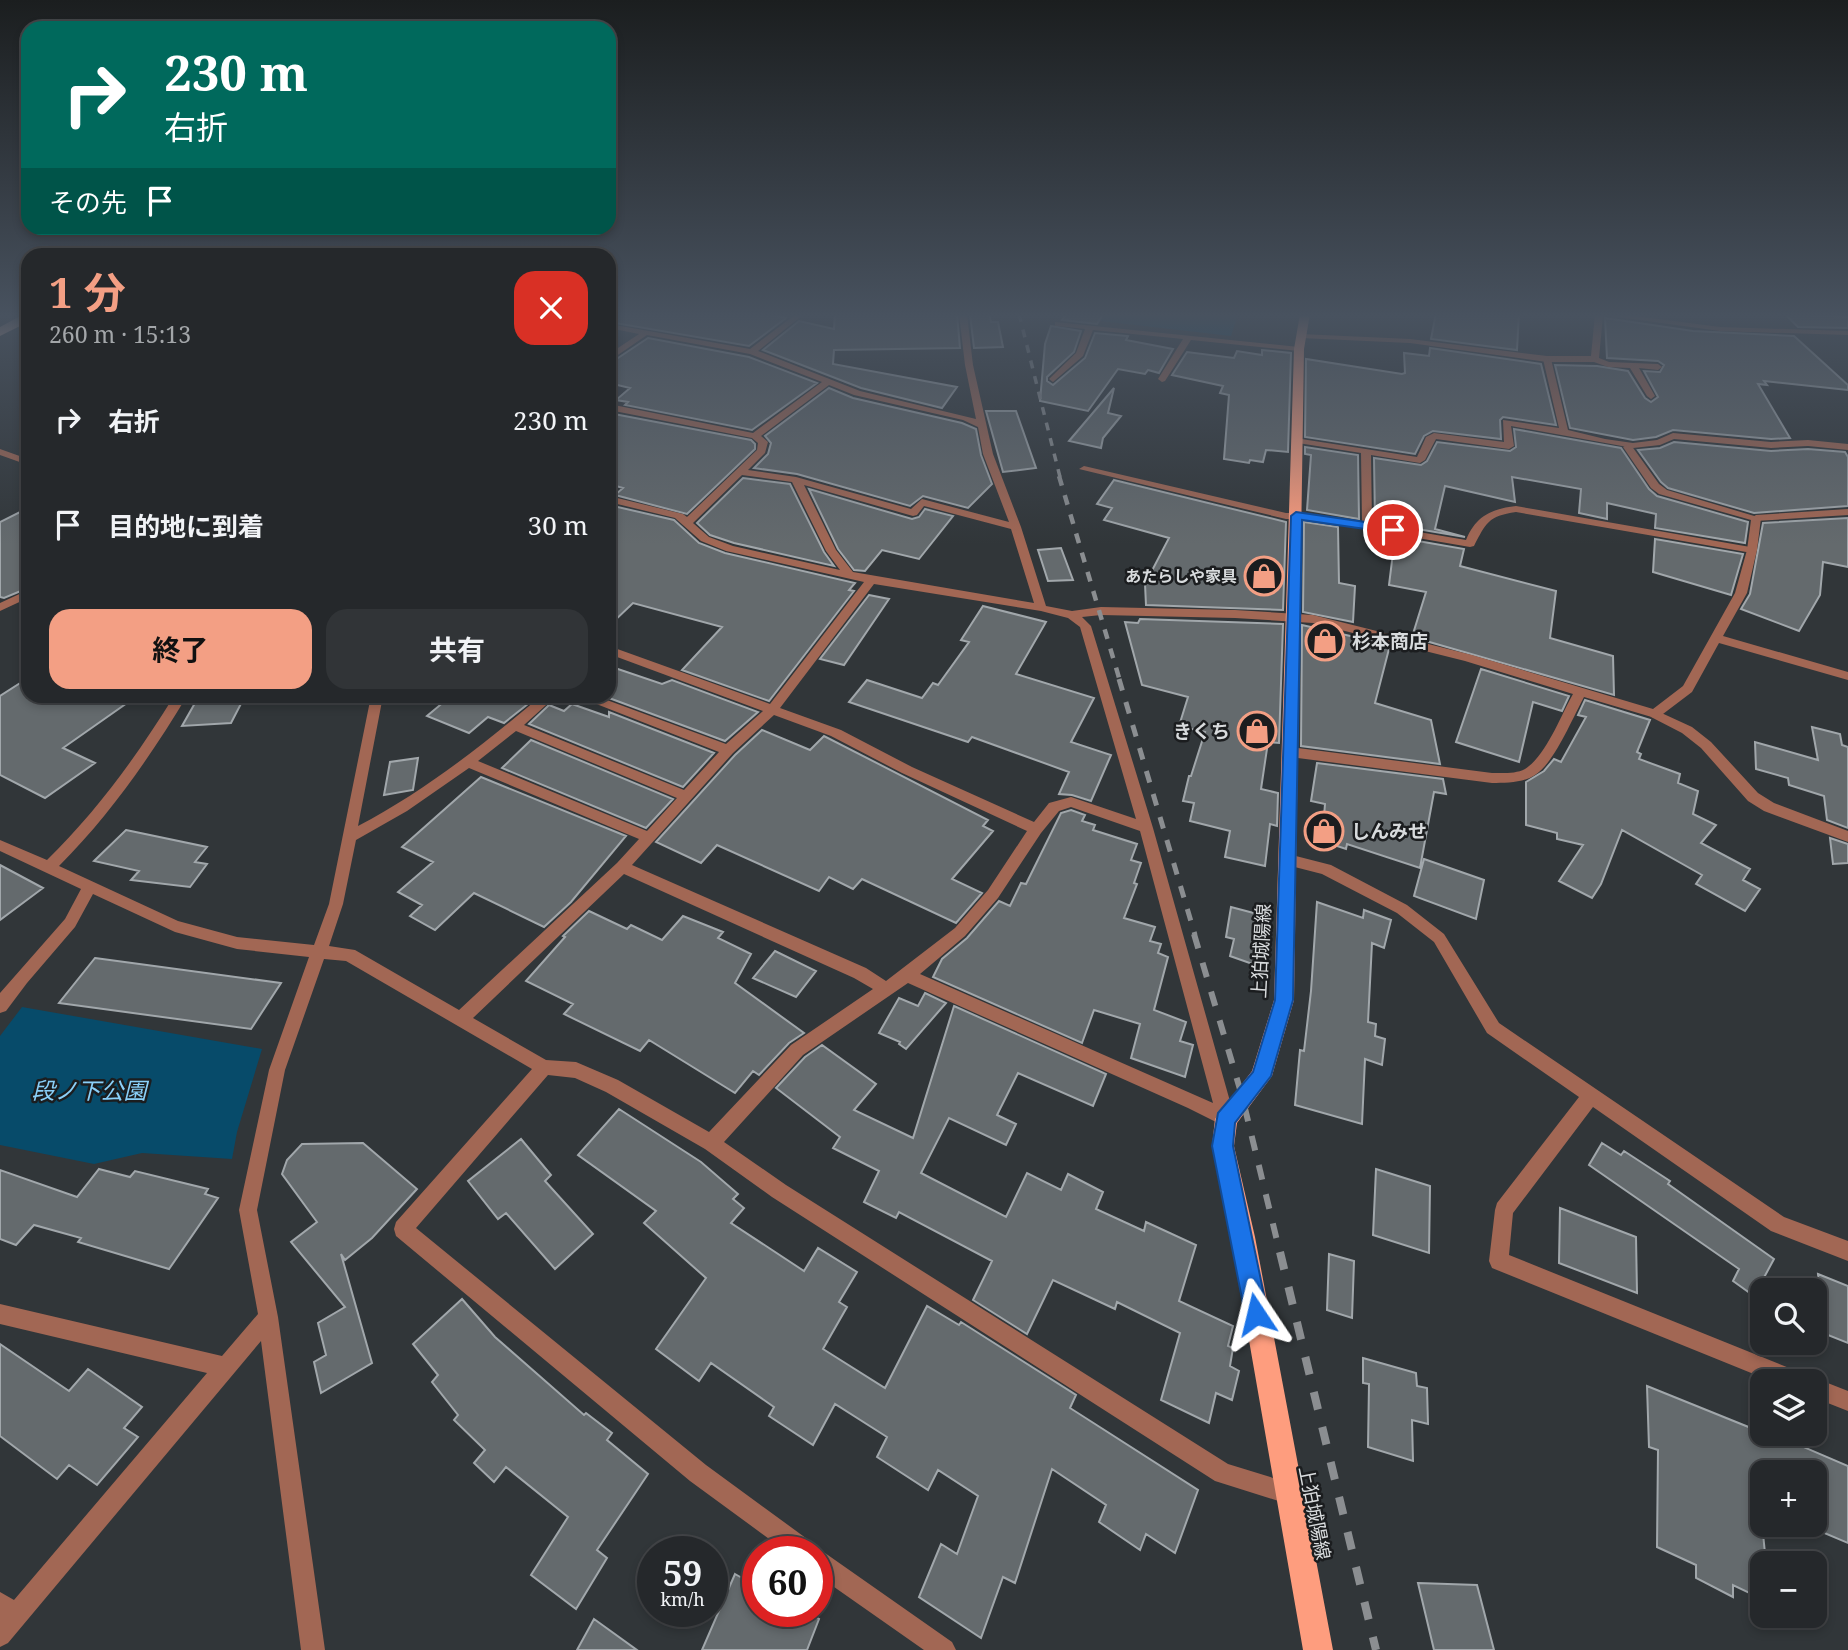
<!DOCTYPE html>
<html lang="ja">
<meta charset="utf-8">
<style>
:root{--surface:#25282b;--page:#313437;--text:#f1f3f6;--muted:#a3a6a9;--line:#424447;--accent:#f39f84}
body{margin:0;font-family:"Noto Serif","Noto Sans JP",serif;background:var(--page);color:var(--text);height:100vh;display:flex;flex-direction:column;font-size:26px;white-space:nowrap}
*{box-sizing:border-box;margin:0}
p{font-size:23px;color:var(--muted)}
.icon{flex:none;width:38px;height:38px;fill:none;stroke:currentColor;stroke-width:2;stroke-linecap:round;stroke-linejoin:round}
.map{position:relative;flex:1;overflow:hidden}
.details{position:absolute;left:21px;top:248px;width:595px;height:455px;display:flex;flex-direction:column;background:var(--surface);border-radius:21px;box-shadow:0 4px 10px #0003,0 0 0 2px var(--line)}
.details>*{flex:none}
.banner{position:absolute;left:21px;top:21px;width:595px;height:214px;border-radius:21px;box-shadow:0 4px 10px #0003,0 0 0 2px var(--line);background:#00695c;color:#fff;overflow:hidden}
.buttons{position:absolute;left:1750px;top:1278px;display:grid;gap:14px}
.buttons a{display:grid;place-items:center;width:77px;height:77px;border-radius:14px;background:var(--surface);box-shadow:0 4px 10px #0003,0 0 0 2px var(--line);font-size:35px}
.speed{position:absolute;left:637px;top:1536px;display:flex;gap:14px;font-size:35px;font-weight:700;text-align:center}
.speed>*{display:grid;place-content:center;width:91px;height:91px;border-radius:50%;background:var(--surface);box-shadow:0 4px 10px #0003,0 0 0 2px var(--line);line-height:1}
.speed small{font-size:18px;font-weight:400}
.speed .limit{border:10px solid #d22;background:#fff;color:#111}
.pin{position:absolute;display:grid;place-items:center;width:60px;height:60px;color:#fff;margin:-30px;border:4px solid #fff;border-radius:50%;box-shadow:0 2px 7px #0007}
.me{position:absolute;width:77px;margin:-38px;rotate:350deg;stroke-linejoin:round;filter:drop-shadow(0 0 5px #0008)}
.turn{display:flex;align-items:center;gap:24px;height:147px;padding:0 28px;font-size:32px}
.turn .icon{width:91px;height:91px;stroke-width:2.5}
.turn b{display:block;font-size:49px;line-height:60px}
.then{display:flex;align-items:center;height:66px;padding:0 28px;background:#0003;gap:14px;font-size:26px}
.round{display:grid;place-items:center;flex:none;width:74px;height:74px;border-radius:21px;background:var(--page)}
.headline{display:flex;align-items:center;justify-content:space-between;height:119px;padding:0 28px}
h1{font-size:42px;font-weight:700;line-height:52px;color:var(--accent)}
.action{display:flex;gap:14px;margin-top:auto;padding:14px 28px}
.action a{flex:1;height:80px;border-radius:21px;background:var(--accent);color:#111;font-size:28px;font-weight:700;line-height:80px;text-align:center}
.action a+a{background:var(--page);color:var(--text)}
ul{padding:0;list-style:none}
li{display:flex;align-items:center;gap:21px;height:105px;padding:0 28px}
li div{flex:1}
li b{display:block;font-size:26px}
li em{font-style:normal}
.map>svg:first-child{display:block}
.green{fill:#074b6a}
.building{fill:#646a6d;stroke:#a1a7ab;stroke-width:2}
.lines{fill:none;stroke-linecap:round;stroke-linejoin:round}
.lane{fill:#a26754;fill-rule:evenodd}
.street{fill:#a26754;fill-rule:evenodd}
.primary{fill:#fe9d7e;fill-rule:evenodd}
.highway{fill:#ffc4b1;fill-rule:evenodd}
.rail-far4{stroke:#8b8e91;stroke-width:3.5;stroke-dasharray:8 8;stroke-linecap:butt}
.rail-far3{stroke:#8b8e91;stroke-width:4.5;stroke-dasharray:10 10;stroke-linecap:butt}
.rail-far2{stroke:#8b8e91;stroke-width:5;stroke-dasharray:12 12;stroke-linecap:butt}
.rail-far1{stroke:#8b8e91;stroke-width:6;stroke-dasharray:15 15;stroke-linecap:butt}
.rail{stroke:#8b8e91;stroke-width:8;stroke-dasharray:18 18;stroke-linecap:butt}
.route{fill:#1a73e8;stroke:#114b97;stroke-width:2}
.labels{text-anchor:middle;stroke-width:5;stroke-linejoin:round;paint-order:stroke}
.far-poi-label{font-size:16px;font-weight:bold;fill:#d8dbdd;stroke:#1b1d1f;text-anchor:end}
.poi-label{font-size:19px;font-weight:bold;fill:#d8dbdd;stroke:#1b1d1f;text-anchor:start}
.street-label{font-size:19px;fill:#d8dbdd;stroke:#1b1d1f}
.near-park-label{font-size:23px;font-style:italic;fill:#8ad0f9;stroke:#1b1d1f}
</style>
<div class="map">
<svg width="1848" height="1650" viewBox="0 0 1848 1650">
<rect width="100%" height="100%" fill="#313639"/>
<path class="green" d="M1040,314H1238L1231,336Z
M22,1007L262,1049L237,1132L232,1159L142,1153L94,1164L0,1145V1036Z"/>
<path class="building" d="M609,313H764L786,318L749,346L609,322Z
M835,313L957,314L960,348L834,350L833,364L957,387L942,408L861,388L763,350L799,321L834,329Z
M989,313L991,322H998L1003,347L974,348L970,314Z
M1067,313H1104L1097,324L1062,320Z
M1436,313H1519L1517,350L1431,339Z
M1785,314L1848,317V328L1798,327Z
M1605,318L1693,331L1794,336L1848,385V390L1764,381L1767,385L1758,384L1790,438L1771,439L1673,430L1656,437L1633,440L1570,428L1555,365L1597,366L1628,371L1645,398L1651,402L1658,397L1644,371L1660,372L1664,365L1658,361L1607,358Z
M1051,326L1081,331L1074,352L1047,377V381L1053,385L1085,358L1095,333L1128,336L1126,340L1173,349L1159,373L1148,370L1145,374L1118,369L1088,411L1040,401L1045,344Z
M648,338L749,357L817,383L752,430L625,405L628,402L616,400L630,388L609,383V364Z
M1430,348L1541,364L1556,425L1503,417L1500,420L1501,439L1433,431L1424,436L1415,454L1305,437L1306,359L1402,374L1405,373L1404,353L1429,356Z
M1262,350L1291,353L1288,452L1266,450L1263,462L1250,460L1249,463L1224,459L1229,395L1220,393L1223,386L1172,375L1187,352L1234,358L1237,351L1262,355Z
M829,388L853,398L962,423L976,429L981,455L992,484L968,508L923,496L910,506L797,474L754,468L768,454L771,443L765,436Z
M1114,388L1108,413L1121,416L1103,438L1101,448L1069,441Z
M986,411H1016L1036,468L1003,472Z
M614,414L751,440L755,444V449L687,514L615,495L623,488L609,484V418Z
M1514,429L1621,448L1649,489L1657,496L1748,522L1745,543L1655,528L1656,514L1607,503V519L1579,513L1581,489L1512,477L1515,502L1445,486L1435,529L1465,537L1375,522L1374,458L1421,465L1427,461L1437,442L1510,451L1516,447Z
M1674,442L1771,451L1808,449L1845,452L1848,457V506L1754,513L1668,488L1661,482L1638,450L1660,448Z
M1305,447L1358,455L1359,519L1307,510L1311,455L1305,454Z
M743,478L790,484L824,552L834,566L734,543L710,535L697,523Z
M1114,480L1286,522L1283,610L1146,605L1145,584L1169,538L1104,520L1112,508L1097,504Z
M809,489L912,519L919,517L925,509L953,516L919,559L882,550L865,571L854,570L838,549Z
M609,505L674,520L699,543L725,553L855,583L849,590L854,591L769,701L682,670L722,627L633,603L609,626Z
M28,508V588L4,598L0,597V522Z
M1848,518V567L1823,562L1820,595L1799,631L1741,609L1750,594L1763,523Z
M1304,522L1338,527L1339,583L1355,586L1353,622L1303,612Z
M1395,537L1464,549L1460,566L1556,591L1550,638L1613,656L1614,695L1412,637L1426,592L1389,585Z
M1655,539L1743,554L1731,595L1653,572Z
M1061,548L1073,580L1048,581L1038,550Z
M869,595L889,599L844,665L820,659Z
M983,606L1046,622L1016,674L1094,698L1071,742L1111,755L1091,801L1072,795L1059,794L1069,772L972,737L968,742L849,702L867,680L922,698L933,683L938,685L969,642L961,640Z
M1140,619L1283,624L1279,743L1268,742L1261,789L1278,793L1277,826L1270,824L1265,866L1225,857L1230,831L1190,821L1194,803L1183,801L1189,776H1191L1205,732L1179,726L1188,697L1142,685L1125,622L1138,623Z
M1302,625L1390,645L1375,703L1431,720L1440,764L1301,746Z
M609,666L662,684L672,680L758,712L725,741L609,698Z
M1481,669L1569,696L1562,711L1533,702L1519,762L1456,742Z
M28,678V696H137L63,748L95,763L45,798L0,775V696Z
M199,696H245L231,723L182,726Z
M440,696H524L533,700L504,723L488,717L469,733L427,716L445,701L439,699Z
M1585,700L1650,720L1637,752L1641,754L1639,759L1680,774L1678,783L1698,791L1693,814L1716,825L1701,843L1750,869L1743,880L1760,889L1745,911L1696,884L1702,875L1622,830L1601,884L1592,898L1559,881L1583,845L1557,839V833L1526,825V782L1544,771L1554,759L1561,762L1586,717L1578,715Z
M572,704L609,717V712L714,753L683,787L529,724L549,705L564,711Z
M1812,727L1840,734L1842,745L1848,747V828L1827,820L1824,796L1789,785L1788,778L1756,769L1755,742L1818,760Z
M762,730L810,750L824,736L988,820L983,826L993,831L952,879L982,893L956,923L862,879L853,889L829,877L819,891L717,845L701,863L656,842L735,755Z
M531,740L673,799L646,828L502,768Z
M418,758L413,790L384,795L390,762Z
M1317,763L1443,779L1446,794L1434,792L1420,868L1347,844L1346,849L1322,841L1325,804L1311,801Z
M481,777L626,836L571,902L544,927L474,893L435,930L410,916L422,905L398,892L433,862L402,847Z
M1071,810L1085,815L1082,821L1095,825L1093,830L1137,844L1131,860L1141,863L1134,883L1137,884L1124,918L1155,927L1150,941L1161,944L1158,953L1168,957L1154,1010L1186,1022L1180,1041L1193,1045L1185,1077L1131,1058L1140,1024L1094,1010L1082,1043L933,977L942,959L967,938L999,901L1010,906L1021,883L1026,884L1061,813Z
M126,830L207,847L195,862L207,864L190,887L131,880L139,871L94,861Z
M1830,838L1848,844V863L1833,864Z
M1424,859L1484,880L1476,919L1414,896Z
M0,865L43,888L0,920Z
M1317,902L1363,918L1364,910L1391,920L1384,948L1372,943L1368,1022L1376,1024L1375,1036L1385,1039L1382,1065L1365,1059L1362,1124L1295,1105L1300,1050L1304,1051L1311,991Z
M1231,907L1265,916L1258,966L1230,956L1234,939L1226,937Z
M589,911L627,929L631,925L662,940L683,916L723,932L718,938L751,954L735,983L804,1033L789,1043L759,1075L753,1071L735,1093L649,1040L640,1051L564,1014L573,1004L526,981L565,937L563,936Z
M775,951L816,971L796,997L753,978Z
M95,958L281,983L251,1029L59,1003Z
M925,993L946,1003L906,1049L899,1044L900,1042L879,1033L899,998L918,1006Z
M954,1006L1106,1074L1093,1106L1018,1073L997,1115L1016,1124L1006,1145L949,1118L921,1173L1006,1217L1027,1173L1061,1190L1068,1174L1103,1192L1096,1209L1144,1231L1146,1222L1196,1245L1179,1301L1233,1326L1228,1346L1233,1348L1230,1366L1239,1371L1232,1400L1216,1393L1209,1423L1161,1400L1180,1333L1117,1302L1115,1309L1053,1280L1027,1334L973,1300L992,1261L899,1212L896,1218L864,1202L879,1171L833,1148L840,1137L776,1088L805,1057L822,1045L876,1084L854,1110L913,1138Z
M619,1109L701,1162L738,1194L733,1199L744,1208L731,1223L804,1271L818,1248L857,1272L839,1302L847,1307L823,1349L885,1388L927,1306L959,1325L961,1322L1076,1395L1070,1408L1198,1490L1175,1553L1146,1534L1140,1550L1099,1522L1106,1505L1052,1469L1015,1583L1003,1577L981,1638L919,1597L941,1544L957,1554L978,1496L938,1470L928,1490L877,1457L887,1437L835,1404L813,1445L769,1416L774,1407L711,1363L699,1381L656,1349L706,1278L644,1223L656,1211L578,1155Z
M521,1139L551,1175L545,1181L593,1234L555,1269L506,1213L498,1219L468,1181Z
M363,1143L417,1189L372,1238L345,1260L341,1254L372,1363L321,1393L314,1362L326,1355L318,1323L345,1307L291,1242L317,1222L282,1174L287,1160L302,1144Z
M1602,1143L1621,1155L1624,1151L1670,1181L1668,1184L1774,1259L1754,1296L1733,1281L1739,1269L1589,1165Z
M99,1169L130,1177L135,1171L208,1189L205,1194L218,1198L169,1269L78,1242L81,1238L34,1225L16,1245L0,1239V1170L77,1197Z
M1376,1169L1430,1186L1429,1253L1373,1235Z
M1560,1208L1636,1237L1637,1293L1559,1263Z
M1329,1254L1354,1261L1352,1318L1327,1310Z
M1818,1274L1848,1286V1343L1823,1333Z
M462,1299L495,1337L584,1415L586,1413L612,1433L607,1440L648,1474L597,1550L607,1558L576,1609L531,1575L568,1517L506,1467L494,1482L474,1463L485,1450L454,1420L458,1415L432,1382L438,1375L413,1344Z
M0,1344L69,1391L88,1369L142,1407L124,1428L138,1437L97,1485L69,1465L57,1479L0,1436Z
M1363,1358L1416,1373L1417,1386L1427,1388L1428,1424L1412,1420L1413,1461L1368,1447L1369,1384L1363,1383Z
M1647,1386L1756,1430L1755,1426L1762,1429V1433H1771L1848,1466V1543L1815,1529V1472H1762V1524L1766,1563H1762V1599L1733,1585V1597L1696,1578V1565L1657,1547L1658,1450L1649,1447Z
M735,1574L758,1587V1612H806L819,1619L807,1650H702Z
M1418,1583L1477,1585L1494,1650H1434Z
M594,1619L637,1650H577Z"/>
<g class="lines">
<path class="lane" d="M1547,356L1551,359L1568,430L1605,439L1633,443L1657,440L1673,433L1771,442L1808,440L1848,444V450L1808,446L1771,448L1674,439L1660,445L1633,448L1511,426L1514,446L1509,449L1436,439L1425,460L1420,463L1371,455L1372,524L1466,540C1476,516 1491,509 1516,506L1756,548L1757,550L1752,553L1516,512C1488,516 1486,523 1474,546L1470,547L1307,519H1286L1079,469L1084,466L1286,513H1307L1362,522L1361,453L1298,443L1293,440L1295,438L1417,457L1426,437L1434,433L1504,442L1503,420L1559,428L1543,359Z
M1848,509V515L1756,521L1751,518L1756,515Z
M1655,710L1692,727L1711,742L1758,793L1774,803L1848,831V842L1764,811L1748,801L1701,748L1682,733L1651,717L1649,714L1651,711Z"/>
<path class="street" d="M796,314H804L758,351L860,391L976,419L965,365L959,314H967L973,365L993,454L1021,527L1046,606L1072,611L1101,607L1235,610L1313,615L1472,655L1653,709L1683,686L1735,593L1747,550L1751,520L1659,494L1651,488L1623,447L1628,444L1631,445L1659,484L1667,490L1761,518L1757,550L1747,593L1723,636L1848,672V680L1719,643L1692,692L1659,717L1655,718L1584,697C1572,719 1555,762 1535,775C1523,783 1506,783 1492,783L1290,757L1283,752L1290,747L1492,773C1502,773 1516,774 1525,769C1546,756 1561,715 1573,694L1465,661L1313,623L1235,618L1101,615L1082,617L1091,626L1153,828L1235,1119L1232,1125L1226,1127L1188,1108L908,983L803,1055L724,1142L786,1185L1228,1464L1296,1485L1299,1493L1296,1501L1288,1504L1215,1481L772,1197L705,1149L606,1092L575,1078L548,1075L416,1228L706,1465L814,1544L816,1550L825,1553L952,1642L956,1650H924L817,1575V1552H787L690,1481L396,1236L394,1229L396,1222L532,1069L346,961L324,959L285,1070L257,1210L278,1317L325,1650H301L261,1341L8,1643L0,1647V1592L14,1600L207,1373L0,1324V1304L222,1356L258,1314L239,1210L269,1070L309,957L237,949L175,932L93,894L75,927L27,983L6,1011L0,1013V993L65,919L81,889L0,851V840L47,860C97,811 137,756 174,696H187C150,757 110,815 59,866L178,921L237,937L314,945L329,904L371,696H383L358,826C425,791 484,744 541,696H556L524,725L684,790L719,752L576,696H596L726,744L763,711L609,654V646L770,704L864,582L726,551L701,541L675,518L609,502V496L683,514L687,517L757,450L758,443L752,438L609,410V404L753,433L822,382L750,354L647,335L609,361V354L639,334L609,328V324L750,349ZM829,385L854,395L963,420L978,427L983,454L1009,522L922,499L911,509L796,477L748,470L765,453L768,442L761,436ZM742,475L792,482L826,551L840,570L733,546L709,537L693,523ZM804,485L913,516L917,515L924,506L1011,529L1034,603L853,572L836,550ZM874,584L1041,611L1068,618L1080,627L1136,819L1071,797L1049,803L1034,822L912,767L841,730L780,708ZM774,715L831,736L902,773L1027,831L988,890L955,928L886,981L866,968L632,865L733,753ZM516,731L677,798L647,831L478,761ZM469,768L639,839L617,863L459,1010L355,950L329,946L343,904L356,840L407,811ZM1071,807L1140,831L1213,1103L920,974L965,936L998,898L1041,833L1059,811ZM624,874L854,978L873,989L791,1045L709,1132L618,1080L576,1062L546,1060L473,1018Z
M1595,314H1620L1720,327L1848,331V335L1720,331L1603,315L1599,358L1609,362L1658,364L1662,367L1658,370L1639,368L1655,396L1651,399L1647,396L1630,368L1608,367L1594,362H1547L1410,343L1301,338L1297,336L1301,334L1410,339L1547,356H1591Z
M1055,322L1299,347L1303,349L1299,351L1191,340L1165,381L1162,382L1158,379L1183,339L1093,330L1083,356L1053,382L1049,379L1076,353L1085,329L1058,326H1055Z
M0,449L28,459V465L0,455Z
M28,590V598L0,611V603Z
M1288,854L1331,865L1407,905L1444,934L1499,1023L1784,1217L1848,1241V1261L1771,1231L1593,1107L1513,1213L1509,1255L1804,1374L1807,1381H1771L1492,1268L1489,1261L1495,1210L1497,1203L1579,1097L1487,1033L1434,942L1397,913L1322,874L1283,864L1281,860L1283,856Z
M1815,1378L1848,1391V1411L1815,1398V1381H1808Z"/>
<path class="primary" d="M1300,314H1310L1304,349L1294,1000L1272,1076L1237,1123L1234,1146L1255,1237L1333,1650H1303L1231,1237L1212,1146L1215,1119L1252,1071L1274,1000L1294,349Z"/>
<path class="highway" d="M24,314H28V322L0,336V327Z"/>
<path class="rail-far4" d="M1019,314L1060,477"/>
<path class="rail-far3" d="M1059,476L1120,681"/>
<path class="rail-far2" d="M1119,679L1195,935"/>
<path class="rail-far1" d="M1194,934L1242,1096L1280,1253"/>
<path class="rail" d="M1280,1252L1376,1650"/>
</g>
<linearGradient id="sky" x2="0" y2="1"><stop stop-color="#1b1e1f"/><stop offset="0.58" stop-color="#48525f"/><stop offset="1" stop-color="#48525f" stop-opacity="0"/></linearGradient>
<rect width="1848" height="544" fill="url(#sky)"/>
<path class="route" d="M1296,512L1393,526L1399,530L1393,533L1302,520L1293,1000L1271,1076L1235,1123L1233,1146L1268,1314L1264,1322L1256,1325L1248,1322L1245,1314L1212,1146L1218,1113L1253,1072L1275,1000L1291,516Z"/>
<defs>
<symbol id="shop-ring" viewBox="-11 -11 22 22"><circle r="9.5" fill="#1b1d1f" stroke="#f39f84" stroke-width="1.5"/><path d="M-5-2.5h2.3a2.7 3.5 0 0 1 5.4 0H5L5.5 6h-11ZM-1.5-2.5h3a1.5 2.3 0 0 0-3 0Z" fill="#f39f84"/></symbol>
</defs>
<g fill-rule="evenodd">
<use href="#shop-ring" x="1242" y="554" width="44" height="44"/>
<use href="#shop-ring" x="1303" y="619" width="44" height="44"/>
<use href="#shop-ring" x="1235" y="709" width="44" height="44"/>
<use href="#shop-ring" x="1302" y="809" width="44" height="44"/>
</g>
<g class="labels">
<g class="far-poi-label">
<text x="1237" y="582">あたらしや家具</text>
</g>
<g class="poi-label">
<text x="1352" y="648">杉本商店</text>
<text x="1230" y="738" text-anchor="end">きくち</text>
<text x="1351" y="838">しんみせ</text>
</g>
<g class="street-label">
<text transform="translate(1261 951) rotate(-87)" y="7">上狛城陽線</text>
<text transform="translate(1315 1513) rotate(79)" y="7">上狛城陽線</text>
</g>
<g class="near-park-label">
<text x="89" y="1099">段ノ下公園</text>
</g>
</g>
</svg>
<div class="buttons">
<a><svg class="icon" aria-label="search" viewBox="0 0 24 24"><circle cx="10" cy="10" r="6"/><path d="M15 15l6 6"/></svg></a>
<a><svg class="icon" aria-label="layers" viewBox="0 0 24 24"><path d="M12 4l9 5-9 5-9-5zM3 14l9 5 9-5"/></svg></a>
<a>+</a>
<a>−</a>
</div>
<div class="speed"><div>59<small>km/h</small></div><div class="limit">60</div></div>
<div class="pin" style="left:1393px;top:530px;background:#d93025"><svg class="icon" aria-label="arrive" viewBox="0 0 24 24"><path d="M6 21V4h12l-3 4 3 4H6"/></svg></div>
<svg class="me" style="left:1256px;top:1314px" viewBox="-20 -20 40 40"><path d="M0-17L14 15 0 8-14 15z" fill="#1a73e8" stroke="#fff" stroke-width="4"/></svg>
<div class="banner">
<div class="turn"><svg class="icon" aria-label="right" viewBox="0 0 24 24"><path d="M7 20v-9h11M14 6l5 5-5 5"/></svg><div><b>230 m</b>右折</div></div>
<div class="then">その先<svg class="icon" aria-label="arrive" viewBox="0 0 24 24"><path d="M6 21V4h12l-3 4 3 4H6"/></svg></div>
</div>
<section class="details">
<div class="headline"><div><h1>1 分</h1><p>260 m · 15:13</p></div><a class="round" style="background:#d93025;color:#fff"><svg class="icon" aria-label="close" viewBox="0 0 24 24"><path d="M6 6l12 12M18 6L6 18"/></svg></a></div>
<ul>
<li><svg class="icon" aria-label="right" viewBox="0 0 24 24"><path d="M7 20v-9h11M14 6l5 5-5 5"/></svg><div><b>右折</b></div><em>230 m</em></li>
<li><svg class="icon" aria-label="arrive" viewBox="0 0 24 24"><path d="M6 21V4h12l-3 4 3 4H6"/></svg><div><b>目的地に到着</b></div><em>30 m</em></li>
</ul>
<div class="action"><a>終了</a><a>共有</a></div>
</section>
</div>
